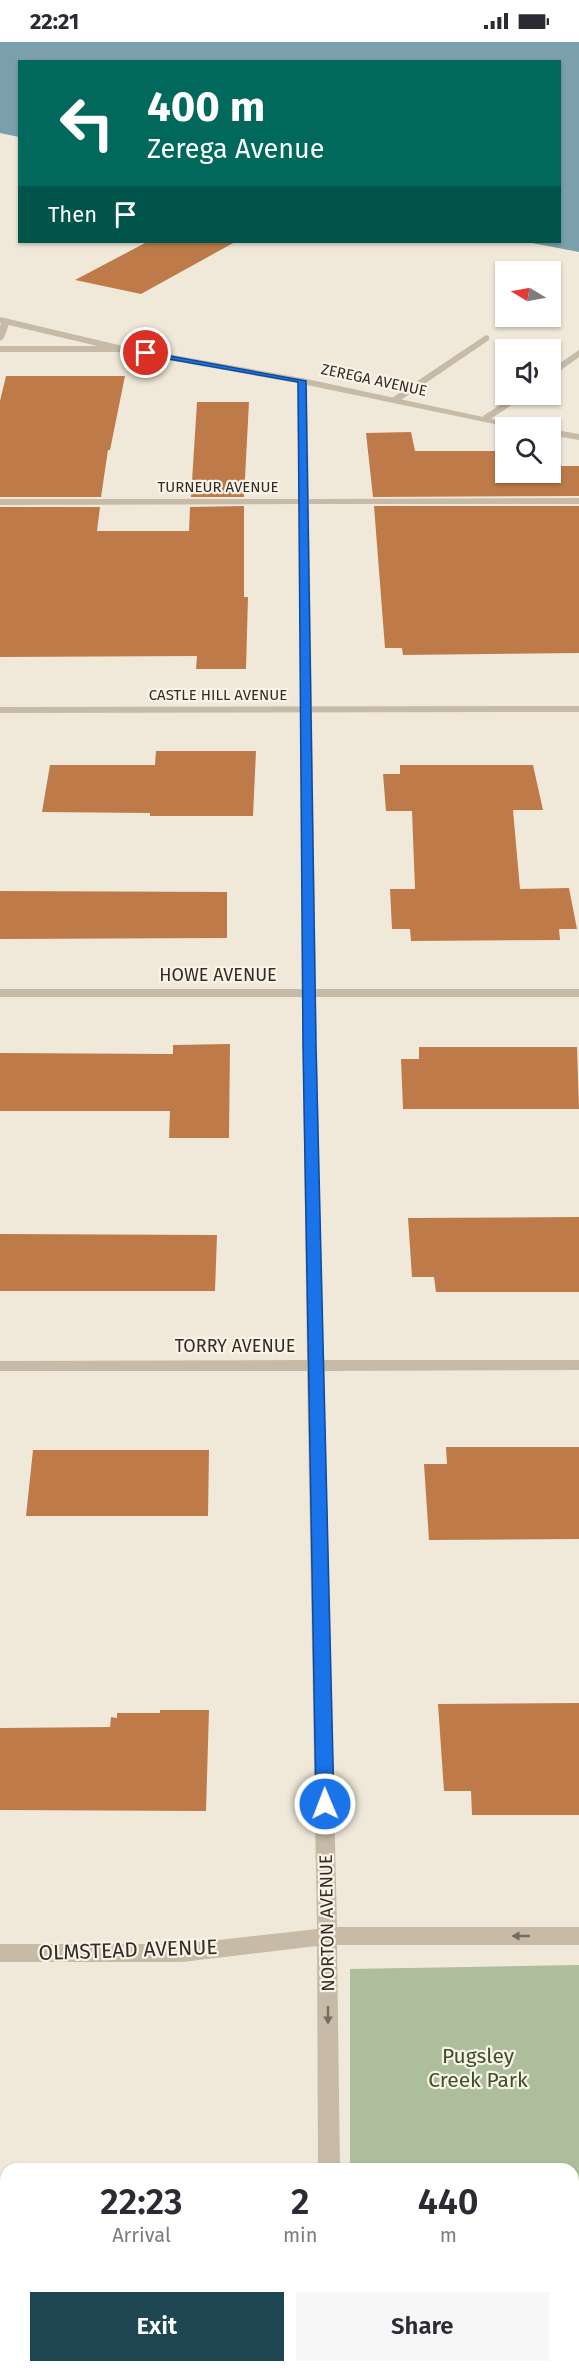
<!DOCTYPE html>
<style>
:root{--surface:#fff;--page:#f7f7f7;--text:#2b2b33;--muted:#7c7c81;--accent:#1f4653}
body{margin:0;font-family:"Fira Sans",sans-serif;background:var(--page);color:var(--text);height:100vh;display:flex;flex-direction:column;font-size:22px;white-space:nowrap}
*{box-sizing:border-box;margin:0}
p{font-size:20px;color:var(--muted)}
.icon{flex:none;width:33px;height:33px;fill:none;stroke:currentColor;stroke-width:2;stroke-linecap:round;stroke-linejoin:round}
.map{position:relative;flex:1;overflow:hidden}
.panel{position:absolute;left:0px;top:2121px;width:579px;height:210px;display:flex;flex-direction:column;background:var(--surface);border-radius:18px 18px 0 0;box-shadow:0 2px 4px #0004}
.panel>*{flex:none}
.banner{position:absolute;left:18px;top:18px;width:543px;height:183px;border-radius:0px;box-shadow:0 2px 4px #0004;background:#00695c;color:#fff;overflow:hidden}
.needle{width:39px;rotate:280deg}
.controls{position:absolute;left:495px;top:219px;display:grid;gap:12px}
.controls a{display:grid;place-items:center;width:66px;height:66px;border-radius:0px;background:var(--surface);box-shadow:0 2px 4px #0004;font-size:30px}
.pin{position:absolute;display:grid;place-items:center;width:51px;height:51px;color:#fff;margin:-26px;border:3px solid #fff;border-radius:50%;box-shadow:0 2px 6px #0007}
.me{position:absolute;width:66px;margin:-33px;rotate:359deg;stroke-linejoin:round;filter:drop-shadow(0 0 4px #0008)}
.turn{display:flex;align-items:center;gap:21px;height:126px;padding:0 30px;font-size:27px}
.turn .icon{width:78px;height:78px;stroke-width:2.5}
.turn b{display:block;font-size:42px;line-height:51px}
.then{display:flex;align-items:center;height:57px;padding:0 30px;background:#0003;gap:12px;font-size:22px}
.eta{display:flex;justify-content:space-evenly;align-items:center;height:102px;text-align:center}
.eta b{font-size:36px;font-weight:600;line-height:42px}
.action{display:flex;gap:12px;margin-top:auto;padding:12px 30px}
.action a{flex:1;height:69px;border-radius:0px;background:var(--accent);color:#fff;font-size:24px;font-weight:600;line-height:69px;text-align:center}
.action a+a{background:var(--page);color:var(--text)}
.status{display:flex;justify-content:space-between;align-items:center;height:42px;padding:0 30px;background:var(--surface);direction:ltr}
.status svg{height:16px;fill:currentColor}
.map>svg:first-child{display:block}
.green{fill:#acbe9b}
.water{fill:#7ba0ab}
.building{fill:#be7b49}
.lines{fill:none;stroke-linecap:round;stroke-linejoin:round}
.service{fill:#c7bba7;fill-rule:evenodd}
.minor{fill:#c7bba7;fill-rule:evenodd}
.tertiary{fill:#c7bba7;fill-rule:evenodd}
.oneway{fill:#766d61}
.route{fill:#1a73e8;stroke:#114b97;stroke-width:1.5}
.labels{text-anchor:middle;stroke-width:4.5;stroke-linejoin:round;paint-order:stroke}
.far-street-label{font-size:15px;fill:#342d27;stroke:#f8f3e6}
.street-label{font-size:18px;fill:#342d27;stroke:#f8f3e6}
.near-street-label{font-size:21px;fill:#342d27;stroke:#f8f3e6}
.near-park-label{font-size:21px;fill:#3d502c;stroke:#f8f3e6}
</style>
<div class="status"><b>22:21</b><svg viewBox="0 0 49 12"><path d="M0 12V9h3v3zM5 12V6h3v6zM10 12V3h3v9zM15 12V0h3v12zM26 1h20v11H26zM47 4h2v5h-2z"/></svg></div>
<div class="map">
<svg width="579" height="2331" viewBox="0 0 579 2331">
<rect width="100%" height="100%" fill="#f0e9da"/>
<path class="green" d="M579,1923V2331H349V2325H573V2127H350V1927Z"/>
<path class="water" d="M0,0H579V210L527,200H560V20H20L19,95L0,91Z"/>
<path class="building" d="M147,200H235L141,252L75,238Z
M6,334H125L110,408H108L101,455H0V359Z
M197,360H249L244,455H191Z
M411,390L415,409H502L506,430H550V418H556L557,424H579V454L373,455L366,391Z
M244,464V555H248L246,627H196L197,614L0,615V465H100L97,489H189L190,465Z
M374,464H579V611L403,613L402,606H385Z
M156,709H256L253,774H150V771L42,770L50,723H155Z
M400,723H533L543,768H513L520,847L569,846L577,887H559L560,898L411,899L410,887H392L390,847H415L412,769H386L383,732H400Z
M0,849L227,850V896L0,897Z
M230,1002L229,1096H169L170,1069H0V1011L173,1012V1003Z
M419,1005H577L579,1067H403L401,1017H419Z
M579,1175V1250H436L434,1235H412L408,1176Z
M0,1192L217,1193L215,1249H0Z
M446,1405H579V1497L429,1498L424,1422H447Z
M33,1408H209L208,1474H26Z
M579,1661V1773H472L471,1749H444L438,1662Z
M160,1668H209L206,1769L0,1768V1686L110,1685L111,1675L117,1676V1671H160Z"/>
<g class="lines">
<path class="service" d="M486,293L489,294V298L398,360H392V356Z
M579,308V315L550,336V328Z
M517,352H528L489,378H483V374Z"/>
<path class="minor" d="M6,276L10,279L4,296L0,299V284L3,277Z
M0,304H123L127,307L123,310H0Z
M302,336L307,339L309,457L579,456V462H309L316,947H579V955H316L323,1318H579V1328L324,1329L337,1885H579V1903H337L340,2127H318L317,1904L182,1920H0V1902H182L317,1887L307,1329H0V1319L307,1318L302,955H0V947H302L299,462L0,463V457H299L297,339Z
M317,2325H341V2331H317Z"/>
<path class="tertiary" d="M0,275L123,304L302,336L534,386H514L302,342L123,310L0,281Z
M550,387L579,392V398L550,393Z
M579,664V670L0,671V665Z"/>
</g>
<defs><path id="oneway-solid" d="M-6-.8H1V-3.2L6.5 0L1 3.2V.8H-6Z" transform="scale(1.5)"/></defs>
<g class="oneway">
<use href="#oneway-solid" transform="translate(521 1894) rotate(-180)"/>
<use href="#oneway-solid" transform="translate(328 1973) rotate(90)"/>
</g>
<path class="route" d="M143,309L306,339L316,1004L334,1762L331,1767L325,1769L319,1767L316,1762L303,1004L298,340L146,313L142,311Z"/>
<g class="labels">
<g class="far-street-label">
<text transform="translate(374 338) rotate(12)" y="5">ZEREGA AVENUE</text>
<text x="218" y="450">TURNEUR AVENUE</text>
<text x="218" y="658">CASTLE HILL AVENUE</text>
</g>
<g class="street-label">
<text x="218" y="939">HOWE AVENUE</text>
<text x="235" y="1310">TORRY AVENUE</text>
<text transform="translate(327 1881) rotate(-91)" y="6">NORTON AVENUE</text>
</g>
<g class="near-street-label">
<text transform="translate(128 1908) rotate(-2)" y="7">OLMSTEAD AVENUE</text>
</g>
<g class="near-park-label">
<text x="478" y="2021">Pugsley<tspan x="478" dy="24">Creek Park</tspan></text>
</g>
</g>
</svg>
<div class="controls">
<a><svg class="needle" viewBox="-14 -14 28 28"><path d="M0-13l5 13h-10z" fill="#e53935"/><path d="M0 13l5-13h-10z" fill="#7c7c81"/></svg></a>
<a><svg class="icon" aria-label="sound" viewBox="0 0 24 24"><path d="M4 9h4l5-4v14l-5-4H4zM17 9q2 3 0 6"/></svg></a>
<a><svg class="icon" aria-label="search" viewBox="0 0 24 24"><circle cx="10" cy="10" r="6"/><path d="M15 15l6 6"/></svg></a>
</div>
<div class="pin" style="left:146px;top:311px;background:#d93025"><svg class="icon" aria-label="arrive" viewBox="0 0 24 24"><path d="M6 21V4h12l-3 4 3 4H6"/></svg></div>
<svg class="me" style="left:325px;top:1762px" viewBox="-20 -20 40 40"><circle r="17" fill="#1a73e8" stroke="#fff" stroke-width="3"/><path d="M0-11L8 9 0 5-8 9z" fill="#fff"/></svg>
<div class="banner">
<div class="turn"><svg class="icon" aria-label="left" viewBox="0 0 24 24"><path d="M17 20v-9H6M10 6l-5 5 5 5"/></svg><div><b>400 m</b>Zerega Avenue</div></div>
<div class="then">Then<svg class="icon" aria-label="arrive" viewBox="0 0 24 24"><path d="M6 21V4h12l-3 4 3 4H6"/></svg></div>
</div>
<section class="panel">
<div class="eta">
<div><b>22:23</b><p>Arrival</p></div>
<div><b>2</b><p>min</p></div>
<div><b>440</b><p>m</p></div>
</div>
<div class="action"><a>Exit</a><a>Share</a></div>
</section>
</div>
